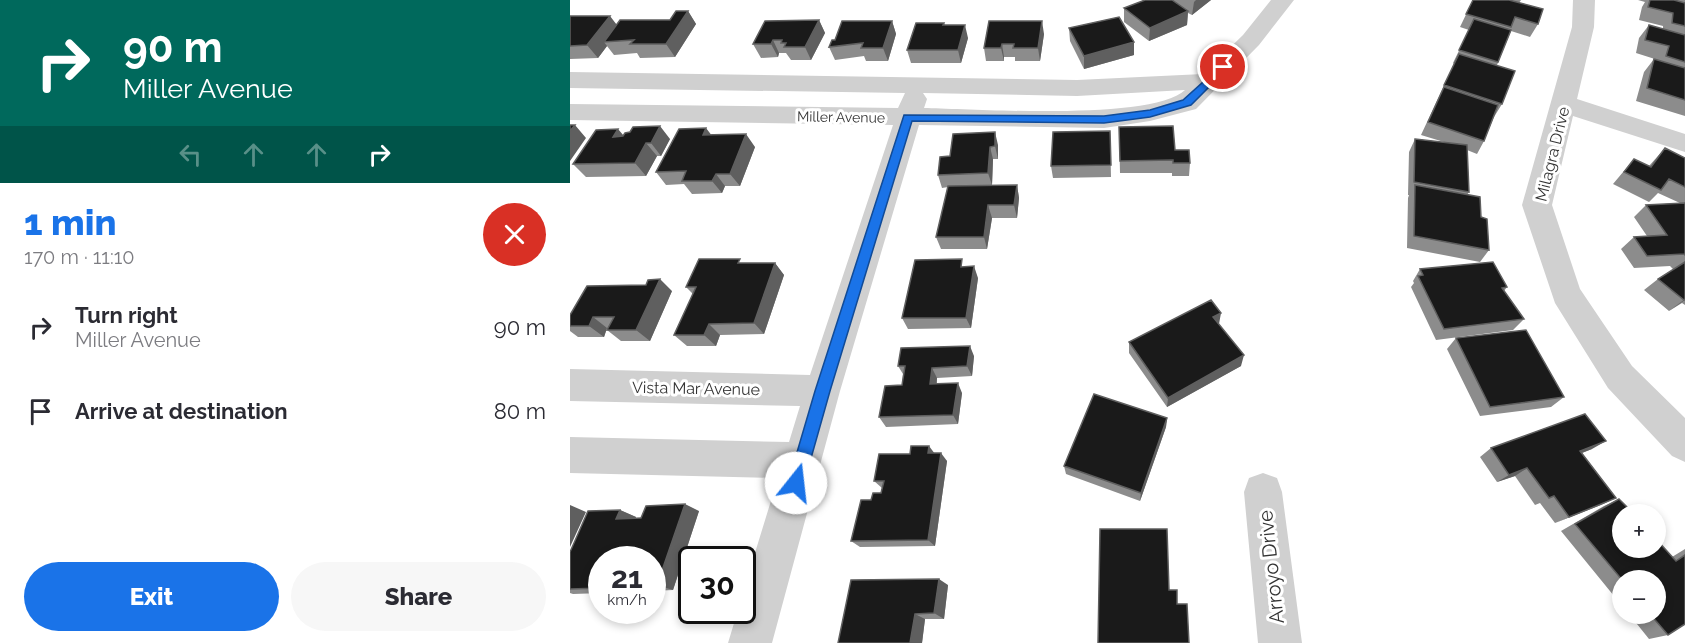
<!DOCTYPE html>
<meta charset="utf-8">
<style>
:root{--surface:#fff;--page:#f7f7f7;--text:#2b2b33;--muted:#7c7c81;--accent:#1a73e8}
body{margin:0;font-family:Raleway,sans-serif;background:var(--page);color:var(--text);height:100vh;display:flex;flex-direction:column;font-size:22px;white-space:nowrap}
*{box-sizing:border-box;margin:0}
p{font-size:20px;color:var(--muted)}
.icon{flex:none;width:33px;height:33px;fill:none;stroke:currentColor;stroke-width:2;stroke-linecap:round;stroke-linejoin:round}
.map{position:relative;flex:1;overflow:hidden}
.sheet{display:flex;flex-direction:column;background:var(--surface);width:570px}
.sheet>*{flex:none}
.hud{background:#00695c;color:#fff;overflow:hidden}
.fabs{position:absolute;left:1042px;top:504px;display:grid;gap:12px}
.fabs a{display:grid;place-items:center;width:54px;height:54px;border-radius:50%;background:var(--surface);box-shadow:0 3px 9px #0003;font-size:30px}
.speed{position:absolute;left:18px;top:546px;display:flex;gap:12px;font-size:30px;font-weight:700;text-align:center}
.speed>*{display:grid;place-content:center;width:78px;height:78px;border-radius:50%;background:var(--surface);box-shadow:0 3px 9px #0003;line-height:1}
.speed small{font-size:15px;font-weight:400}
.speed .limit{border:3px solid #111;border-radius:9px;background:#fff;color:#111}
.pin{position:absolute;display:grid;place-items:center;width:51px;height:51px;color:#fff;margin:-26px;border:3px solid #fff;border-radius:50%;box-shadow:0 2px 6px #0007}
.me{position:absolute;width:66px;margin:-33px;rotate:16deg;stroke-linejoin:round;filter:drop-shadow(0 0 4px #0008)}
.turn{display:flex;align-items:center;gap:21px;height:126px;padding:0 24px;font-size:27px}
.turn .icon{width:78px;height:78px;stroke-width:2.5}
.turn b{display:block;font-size:42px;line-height:51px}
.lanes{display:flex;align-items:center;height:57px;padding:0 24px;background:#0003;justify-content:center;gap:30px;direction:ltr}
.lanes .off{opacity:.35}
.round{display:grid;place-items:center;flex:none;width:63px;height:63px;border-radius:32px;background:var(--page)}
.overview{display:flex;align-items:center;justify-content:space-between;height:102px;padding:0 24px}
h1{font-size:36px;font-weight:800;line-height:45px;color:var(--accent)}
.action{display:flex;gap:12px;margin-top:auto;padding:12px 24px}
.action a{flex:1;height:69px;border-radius:36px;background:var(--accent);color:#fff;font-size:24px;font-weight:800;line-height:69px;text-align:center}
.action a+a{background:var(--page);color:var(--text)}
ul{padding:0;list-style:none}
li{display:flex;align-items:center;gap:18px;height:84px;padding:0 24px}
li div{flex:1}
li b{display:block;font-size:22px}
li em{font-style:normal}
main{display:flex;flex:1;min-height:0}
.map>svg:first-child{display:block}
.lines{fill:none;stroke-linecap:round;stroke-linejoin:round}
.street{fill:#d0d0d0;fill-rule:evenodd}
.wall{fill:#8c8c8c}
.shaded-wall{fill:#5f5f5f}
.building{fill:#1a1a1a;stroke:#5f5f5f;stroke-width:1.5}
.route{fill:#1a73e8;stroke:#114b97;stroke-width:1.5}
.labels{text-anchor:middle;stroke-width:6;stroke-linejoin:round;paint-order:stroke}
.far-street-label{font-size:14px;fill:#333;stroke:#fff}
.street-label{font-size:16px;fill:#333;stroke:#fff}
.near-street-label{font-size:20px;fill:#333;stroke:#fff}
</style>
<main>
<section class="sheet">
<div class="hud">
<div class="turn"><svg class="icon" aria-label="right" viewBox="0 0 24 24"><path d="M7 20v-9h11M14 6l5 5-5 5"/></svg><div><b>90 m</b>Miller Avenue</div></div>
<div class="lanes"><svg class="icon off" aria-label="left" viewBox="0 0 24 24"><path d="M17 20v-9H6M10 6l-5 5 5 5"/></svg><svg class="icon off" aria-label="ahead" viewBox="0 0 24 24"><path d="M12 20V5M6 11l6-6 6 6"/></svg><svg class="icon off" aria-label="ahead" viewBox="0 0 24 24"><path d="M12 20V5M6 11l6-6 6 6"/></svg><svg class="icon" aria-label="right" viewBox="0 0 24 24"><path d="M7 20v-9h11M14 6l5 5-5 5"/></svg></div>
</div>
<div class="overview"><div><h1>1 min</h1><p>170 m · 11:10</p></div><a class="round" style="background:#d93025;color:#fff"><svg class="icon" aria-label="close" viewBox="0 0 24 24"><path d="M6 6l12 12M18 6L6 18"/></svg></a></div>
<ul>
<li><svg class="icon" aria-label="right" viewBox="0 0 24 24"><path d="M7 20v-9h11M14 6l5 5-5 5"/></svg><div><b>Turn right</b><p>Miller Avenue</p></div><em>90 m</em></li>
<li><svg class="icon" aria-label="arrive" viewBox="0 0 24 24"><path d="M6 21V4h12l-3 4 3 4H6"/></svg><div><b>Arrive at destination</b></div><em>80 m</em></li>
</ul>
<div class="action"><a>Exit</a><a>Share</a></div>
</section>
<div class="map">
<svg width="1115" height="643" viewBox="0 0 1115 643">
<rect width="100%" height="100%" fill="#fff"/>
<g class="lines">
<path class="street" d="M701,0H724L689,45L626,109L580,121L534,128L349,125L270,391L202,643H158L168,610H172V595L208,478L0,473V437L219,442L230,406L0,401V369L240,375L323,125L0,120V104L328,108L335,93L0,88V72L507,80L633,74L673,35ZM615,90C583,121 404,109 354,108L357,99L353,93L507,96Z
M1003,0H1025L1024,27L1007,99L1115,134V152L1003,116L982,205L1010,289L1062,366L1115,418V462L1102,456L1038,388L985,303L952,205L1002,27Z
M693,473L707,478L712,492L732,643H688L674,492L679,478Z"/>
</g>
<path class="wall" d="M575,0H641L622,15L618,13L617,25L579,41L554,22V8Z
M903,0H951L949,3L968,24L960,37L941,31L927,65L932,104L924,117L914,141L907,154L897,150L899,192L897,195L911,217L919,250L910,262L837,248L838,198L839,195H838L839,152L845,139L874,142L851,135L884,64L883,63L899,30L890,27Z
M1068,0H1115V116L1066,101L1074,72L1084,59L1088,60L1066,53L1069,38L1079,25L1093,29V26L1069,20L1072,7L1075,2Z
M118,11L126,24L105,57L70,58L67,53L44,55L37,46L28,58L0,59V16L47,25L100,20Z
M249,20L255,33L241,60H221L216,53H209L208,57L191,58L183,44Z
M322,21L326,34L318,61H296L294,56L265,60L259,47L265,40Z
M374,23L375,25L398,38L391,63H341L337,50Z
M499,28L564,55L514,69L500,41Z
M474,34L470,61H445V57H434V61H416L414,48Z
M549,127L605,150L620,163L619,176H602V173H550Z
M540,131L541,177L483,178L481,166Z
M53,135L100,139L91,156H87L76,176L16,177L3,164Z
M141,135L185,147L170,186H155L152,193L122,194L114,184L96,185L86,172Z
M428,145V159H423L422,185H447L449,198L447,218H422L417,249H371L366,237L378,187L372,188L368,175L380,156Z
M1095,148L1115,158V305L1112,303L1099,311L1074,290L1088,279L1104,269H1103L1100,266L1064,268L1051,249L1064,237L1077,236L1064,217L1076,205L1110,203L1088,193L1079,202L1043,184L1064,159L1079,166Z
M174,263H205L214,275L194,334L150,335L146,346H117L104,335L123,294L116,287Z
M850,269L937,287L934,291L954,319L943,330L866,340L841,287L844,283L843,281Z
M408,278L401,328L338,329L332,318Z
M102,291L80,341H51L37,330V328L34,337H8L0,331V315Z
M886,338L994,397L981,407L910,416L877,349Z
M559,342L671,366L597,407L559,353Z
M404,356L402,376L367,378V384L392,393L388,424L316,427L309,417L332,385L333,374L328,366Z
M597,418L596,427L570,501L496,474L494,466Z
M921,448L1022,449L1012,453L1046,498L985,523L970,503L965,505L945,476L927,482L910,457Z
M364,453L377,461L365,546L290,547L281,541L301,500L311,493L312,488L304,481Z
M1049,499L1102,557L1115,549V624L1098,635L1079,639L1059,614H1086L1053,580V607L991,531L1034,506Z
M50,510L66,517V518L129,511L103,590L82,591V560H32V593L3,594L0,593V552Z
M378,585L374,619H355L352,643H268Z"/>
<path class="shaded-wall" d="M626,0H641L622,15L624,2Z
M118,11L126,24L105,57L96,44Z
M618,11L617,25L579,41L580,28Z
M40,16L50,29L34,42L37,46L28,58L17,45Z
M249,20L255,33L241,60L235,47Z
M322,21L326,34L318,61L313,48Z
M472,21L474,34L470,61L468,48Z
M395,25L398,38L391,63L388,50Z
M203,40L209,53L208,57L201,44Z
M564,42V55L514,69V56Z
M432,44L434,57V61L431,48Z
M5,125L16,138L0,161V131Z
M90,126L100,139L91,156L81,143Z
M136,128L146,141L133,135Z
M48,129L59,142L43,137Z
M425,132L428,145V159L425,146Z
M176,134L185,147L170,186L160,174Z
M76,143L87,156L76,176L65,163Z
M420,147L423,159L422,185L418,173Z
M146,174L155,186L152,193L142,181Z
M447,185L449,198L447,218L444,205Z
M418,205L422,218L417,249L414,237Z
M205,263L214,275L194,334L184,323Z
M404,266L408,278L401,328L396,318Z
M90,279L102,291L80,341L66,330Z
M1115,299V300L1099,311Z
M651,313L649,324L643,317Z
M23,317L37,328L34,337L19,326Z
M139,324L150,335L146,346L134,335Z
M400,346L404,356L402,376L397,366Z
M674,355L671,366L597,407L598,398Z
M362,368L367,378L365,394L360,384Z
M388,383L392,393L388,424L383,415Z
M597,418L596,427L570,501L571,493Z
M1036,441L1022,449L996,459L1010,451Z
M359,446L365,454L358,453Z
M371,453L377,461L365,546L358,540Z
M957,468L945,476L927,482L939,475Z
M1046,498L1031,505L985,523L999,517Z
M115,504L129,511L103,590L87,585Z
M0,505L16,512L0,547Z
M50,510L66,517L63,525L46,519Z
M369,579L378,585L374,619L364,613Z
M345,614L355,619L352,643H340Z"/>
<path class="building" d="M575,0H602L618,11L580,28L554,8Z
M903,0H939L973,9L968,24L945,17L941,27L896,14Z
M1080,0H1104L1115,3V26L1102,23L1103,13L1078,7Z
M106,11H118L96,44H60L64,40L34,42L50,20H100Z
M0,16H40L17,45L0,46Z
M549,17L564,42L514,56L499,28Z
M904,19L941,30L928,62L889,50Z
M249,20L235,47H214L216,43H211L212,40H203L201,44H183L195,21Z
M272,21H322L313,48H291L293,43L259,47L262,40H265Z
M419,21H472L468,48H443L444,44H432L431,48H414Z
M346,23H374L373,25H395L388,50H337Z
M1079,25L1115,35V62L1096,56L1099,46L1075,40Z
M889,54L945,71L932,104L874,85Z
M1084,59L1115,68V100L1077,88Z
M874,87L928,105L914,141L858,122Z
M0,125H5L0,131Z
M90,126L81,143H76L65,163L3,164L26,130L48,129L43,137L53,136L55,133L60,132L63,127Z
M603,126L605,150H619L620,163H603V160L550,161L549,127Z
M136,128L133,135L176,134L160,174H146L142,181H112L116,171L86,172L109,129Z
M540,131L541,165L481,166L483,132Z
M425,132V146L420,147L418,173L368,175L370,157L380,156L383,134Z
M845,139L897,145L899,192L844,182Z
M1095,148L1115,158V187L1099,179L1091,190L1054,172L1064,159L1081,167Z
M447,185L444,205H418L414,237H366L378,186Z
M845,185L910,197L911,217L917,219L919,250L844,236Z
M1115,203V255L1114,254L1077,256L1064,237L1097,235L1076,205Z
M129,259H170L168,263H205L184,323L139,324L134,335H104L126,287H116Z
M392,259L391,267L404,266L396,318H332L345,260Z
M923,262L937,287L932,288L954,319L874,329L848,276L853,275L850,269Z
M1115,262V299L1114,300L1088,279Z
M90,279L66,330H37L44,317H23L19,326H0V315L17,286L76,285L78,280Z
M641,300L651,313L643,317L674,355L598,398L559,342Z
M956,330L994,397L920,407L886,338Z
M400,346L397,366L362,368L360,384L388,383L383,415L309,417L315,386L332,385L335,366H328L331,348Z
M524,394L597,418L571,493L494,466Z
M1015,414L1036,441L1010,451L1046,498L999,517L984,496L979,498L957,468L939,475L921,448Z
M341,446H359L358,453H371L358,540L281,541L291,500H301L303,493H311L314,481H304L309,454H340Z
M1049,499L1064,514H1053V548H1086V539L1106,561L1115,555V624L1098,635L1080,614H1086V580H1053V581L1005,524Z
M115,504L87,585H82V560H32V588L0,589V552L18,511L50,510L46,519L71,518L76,506Z
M530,529H597L599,590H607V604H617L619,643H528Z
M369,579L364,613L345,614L340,643H268L281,580Z"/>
<path class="route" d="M653,64L658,67L656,70L621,105L580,117L534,123L342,121L260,391L234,483L232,489L226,491L221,489L218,483L245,391L334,115L534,116L580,110L613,100Z"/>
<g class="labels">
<g class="far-street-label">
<text transform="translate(271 117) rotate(1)" y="5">Miller Avenue</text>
</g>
<g class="street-label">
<text transform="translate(982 154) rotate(-76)" y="6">Milagra Drive</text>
<text transform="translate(126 388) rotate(1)" y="6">Vista Mar Avenue</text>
</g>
<g class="near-street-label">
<text transform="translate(701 567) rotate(-96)" y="7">Arroyo Drive</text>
</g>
</g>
</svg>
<div class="fabs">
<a>+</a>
<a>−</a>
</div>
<div class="speed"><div>21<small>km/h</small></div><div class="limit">30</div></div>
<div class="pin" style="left:653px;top:67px;background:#d93025"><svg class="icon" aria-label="arrive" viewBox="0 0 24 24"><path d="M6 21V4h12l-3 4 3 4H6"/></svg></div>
<svg class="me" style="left:226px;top:483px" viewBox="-20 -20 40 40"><circle r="19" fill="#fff"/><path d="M0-13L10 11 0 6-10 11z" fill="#1a73e8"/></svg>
</div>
</main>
